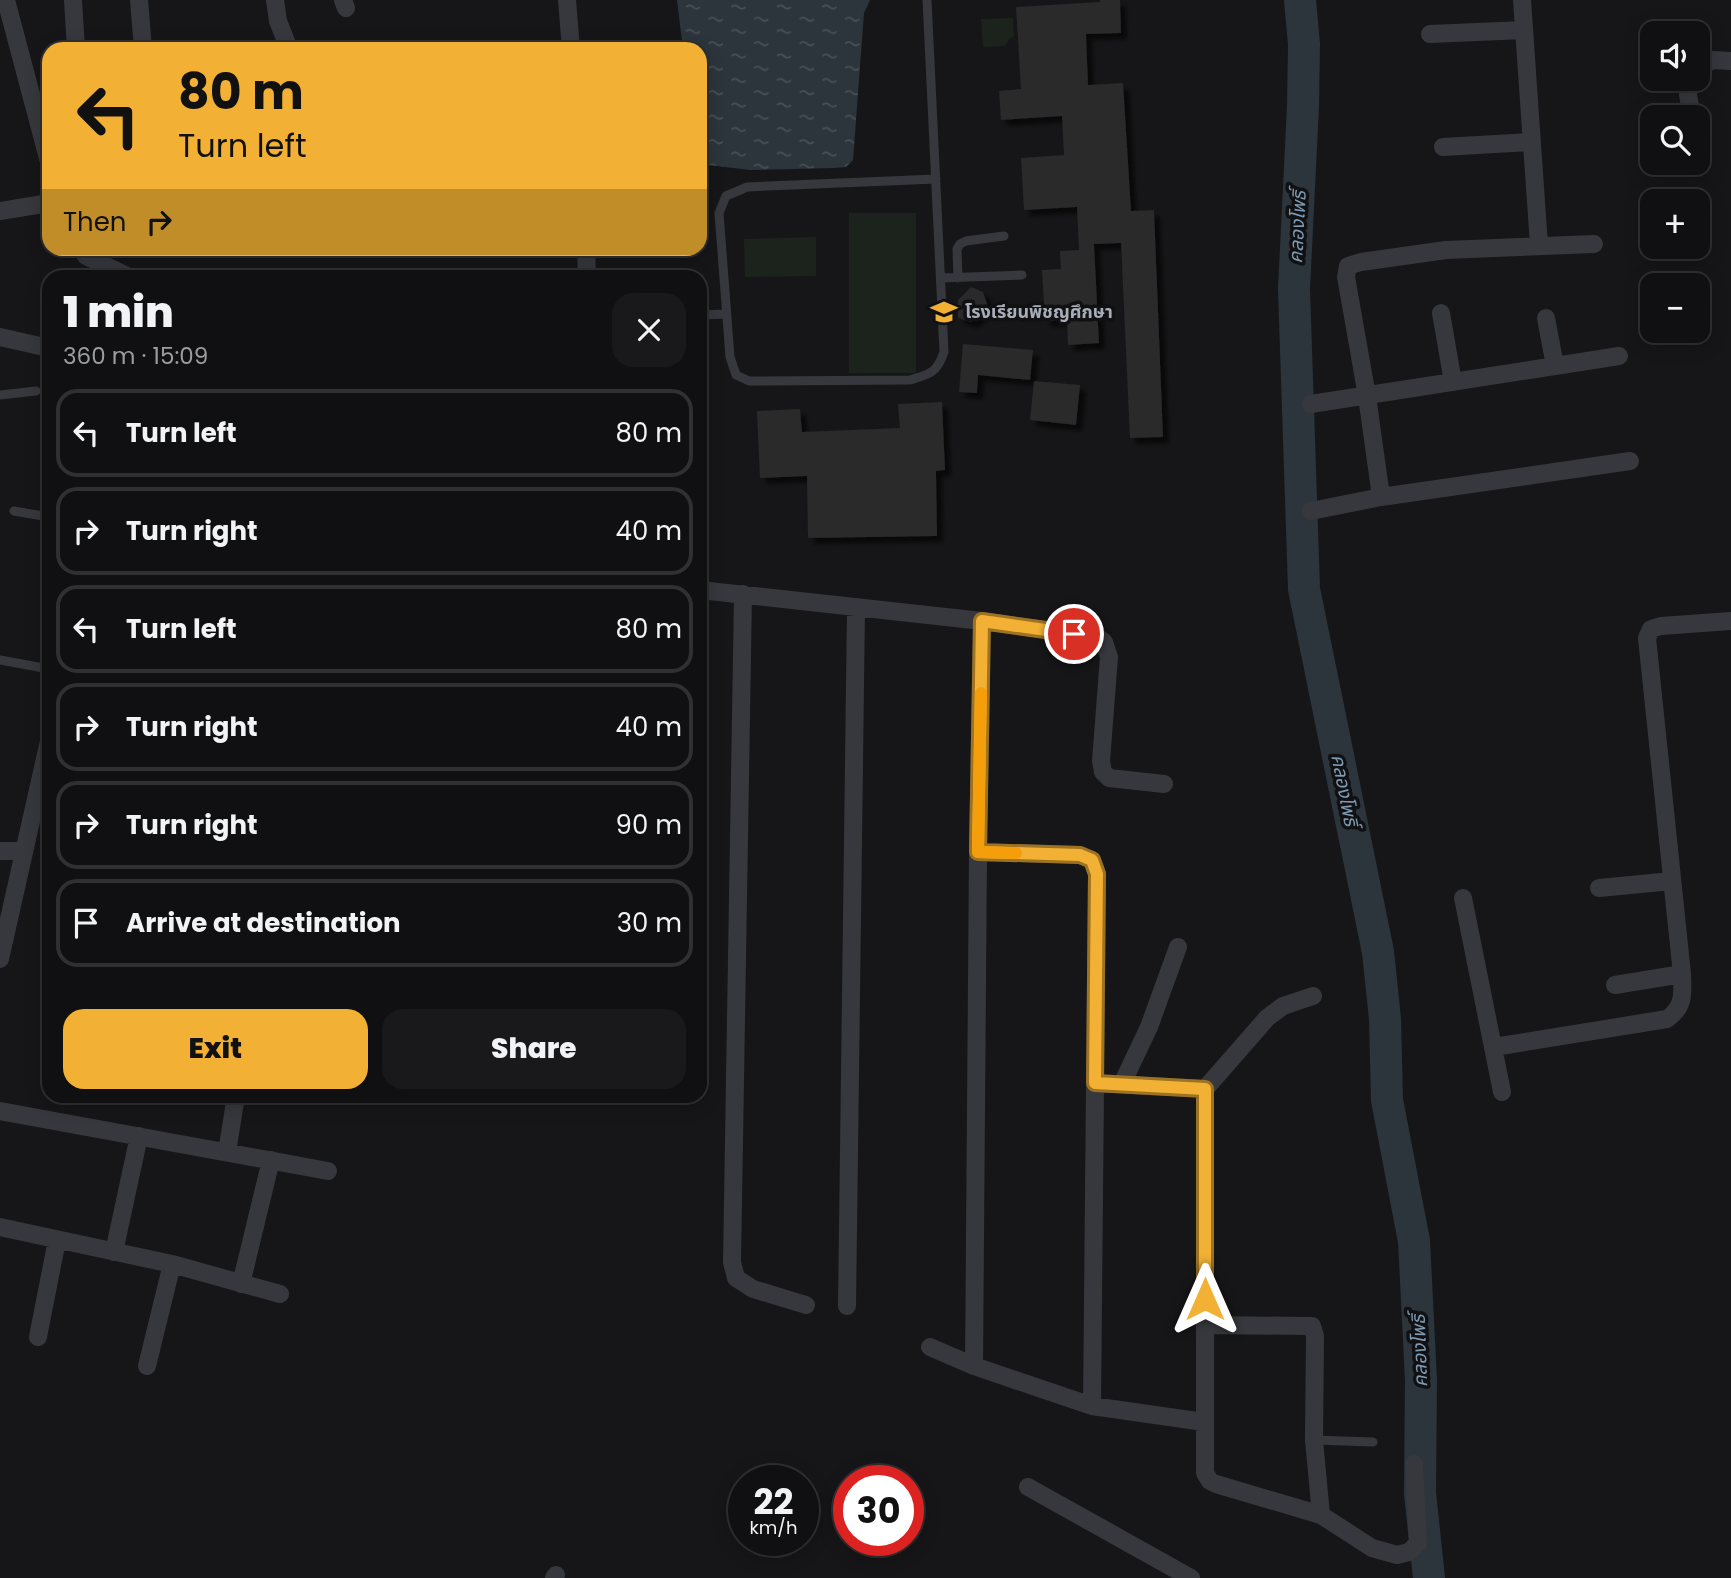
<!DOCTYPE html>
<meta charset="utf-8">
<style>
:root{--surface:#101012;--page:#19191b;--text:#f1f3f6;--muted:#9c9d9f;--line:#303032;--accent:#f2b134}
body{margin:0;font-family:Poppins,"Noto Sans Thai",sans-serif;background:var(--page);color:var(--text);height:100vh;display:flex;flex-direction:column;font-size:26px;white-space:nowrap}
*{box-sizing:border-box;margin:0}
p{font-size:23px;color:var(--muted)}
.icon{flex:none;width:38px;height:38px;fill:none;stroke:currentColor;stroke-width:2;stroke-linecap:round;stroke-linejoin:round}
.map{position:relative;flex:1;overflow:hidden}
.panel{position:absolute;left:42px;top:270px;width:665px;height:833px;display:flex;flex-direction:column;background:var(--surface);border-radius:21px;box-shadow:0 4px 18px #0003,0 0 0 2px var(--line)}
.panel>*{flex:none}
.banner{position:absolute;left:42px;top:42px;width:665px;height:214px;border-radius:21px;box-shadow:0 4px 18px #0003,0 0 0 2px var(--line);background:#f2b134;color:#111;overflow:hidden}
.fabs{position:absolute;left:1640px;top:21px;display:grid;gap:14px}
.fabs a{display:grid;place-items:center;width:70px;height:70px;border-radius:14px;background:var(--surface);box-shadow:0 4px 18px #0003,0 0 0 2px var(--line);font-size:35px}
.speed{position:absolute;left:728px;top:1465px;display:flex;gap:14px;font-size:35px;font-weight:700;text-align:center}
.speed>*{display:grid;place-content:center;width:91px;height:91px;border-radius:50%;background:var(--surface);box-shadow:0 4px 18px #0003,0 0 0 2px var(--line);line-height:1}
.speed small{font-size:18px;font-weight:400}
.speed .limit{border:10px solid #d22;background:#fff;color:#111}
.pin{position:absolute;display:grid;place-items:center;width:60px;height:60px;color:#fff;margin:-30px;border:4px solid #fff;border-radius:50%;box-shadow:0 2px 7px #0007}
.me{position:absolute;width:77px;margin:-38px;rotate:0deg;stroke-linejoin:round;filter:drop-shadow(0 0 5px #0008)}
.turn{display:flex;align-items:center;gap:24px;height:147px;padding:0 21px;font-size:32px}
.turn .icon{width:91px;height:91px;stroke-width:2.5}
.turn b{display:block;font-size:49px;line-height:60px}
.then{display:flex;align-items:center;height:66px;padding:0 21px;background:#0003;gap:14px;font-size:26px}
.round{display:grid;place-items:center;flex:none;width:74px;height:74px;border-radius:21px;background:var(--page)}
.head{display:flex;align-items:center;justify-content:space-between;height:119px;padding:0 21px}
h1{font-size:42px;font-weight:800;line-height:52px}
.cta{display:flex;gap:14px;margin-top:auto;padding:14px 21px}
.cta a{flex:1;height:80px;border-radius:21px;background:var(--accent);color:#111;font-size:28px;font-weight:800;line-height:80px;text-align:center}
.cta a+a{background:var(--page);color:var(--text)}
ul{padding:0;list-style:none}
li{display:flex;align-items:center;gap:21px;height:88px;margin:0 14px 10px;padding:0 7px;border:4px solid var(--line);border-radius:21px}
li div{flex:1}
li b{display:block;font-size:26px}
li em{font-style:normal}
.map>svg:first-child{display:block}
.green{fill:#1c231d}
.water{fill:url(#water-ripples)}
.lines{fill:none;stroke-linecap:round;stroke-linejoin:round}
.river{stroke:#2c353c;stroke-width:32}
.building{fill:#29292c;filter:url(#shadow)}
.service{stroke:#37383d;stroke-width:9}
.minor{stroke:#37383d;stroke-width:18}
.route-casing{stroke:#9d7322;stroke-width:18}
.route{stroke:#f2b134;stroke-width:12}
.slow{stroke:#f59e0b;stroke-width:12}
.labels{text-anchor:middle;stroke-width:7;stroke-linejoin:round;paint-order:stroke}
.poi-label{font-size:18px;font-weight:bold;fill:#a8adb8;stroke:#111113;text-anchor:start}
.water-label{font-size:19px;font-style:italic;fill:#7f9bb3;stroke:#111113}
</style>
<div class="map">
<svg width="1731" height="1578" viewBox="0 0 1731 1578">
<defs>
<pattern id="water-ripples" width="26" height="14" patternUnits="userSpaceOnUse" patternTransform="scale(1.75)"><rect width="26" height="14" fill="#2c353c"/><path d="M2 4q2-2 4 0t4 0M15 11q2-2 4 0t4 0" fill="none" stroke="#485056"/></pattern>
<filter id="shadow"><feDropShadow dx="6" dy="6" stdDeviation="2" flood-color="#0009"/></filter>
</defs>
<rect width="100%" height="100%" fill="#161618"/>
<path class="green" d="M1013,18L1014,36L1009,39L1005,46L983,47L981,19Z
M849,213H916V373H849Z
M816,237V276L745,277L744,239Z"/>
<path class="water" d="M677,0H870L864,13L853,160L846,167L834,168L750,170L709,165L700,157V49H683Z"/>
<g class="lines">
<path class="river" d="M1300,0L1304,44L1303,106L1294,289L1304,589L1378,952L1385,1019L1387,1100L1414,1241L1421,1380L1420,1493L1429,1578"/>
</g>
<path class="building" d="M1100,0H1120L1121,33L1086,34L1088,85L1123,83L1131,211L1154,210L1163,437L1130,438L1121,243L1094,244L1099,343L1068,345L1067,320L1045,321L1042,270L1061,269L1060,251L1079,250L1077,207L1024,210L1021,158L1064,155L1062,116L1001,120L999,91L1021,89L1016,7L1100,2Z
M971,287L983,292L987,304L983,314L971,322L958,318V300Z
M963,344L1033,350L1030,380L978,375L977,393L959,392Z
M1034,381L1080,385L1076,425L1030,420Z
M942,402L945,470L936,471L937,536L808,538L807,476L760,478L757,411L800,409L802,432L900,428L898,404Z"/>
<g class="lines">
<path class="service" d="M927,0L944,352C937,373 930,374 910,380L749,381L736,375L730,357L719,213L726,196L747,187L936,179
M941,278L1022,275
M958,278L957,249L960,244L966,241L1004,236
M700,315L726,314
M0,395L36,391
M14,511L49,517
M0,660L49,669
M1314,1440L1373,1442"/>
<path class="minor" d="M6,0L49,162
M73,0L76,49
M139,0L143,49
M275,0L278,21L289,49
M343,0L346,8
M567,0L571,49
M1522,0L1539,245
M1430,34L1524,30
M1698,67L1713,60L1731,61
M1690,79L1688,95L1692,117
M1443,147L1532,142
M0,211L49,203
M586,248L587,276
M86,256L127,276
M1441,313L1453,382
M1546,318L1555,366
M0,337L49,348
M1311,404L1619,356
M1381,497L1367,396L1346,277L1348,266L1361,262L1446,250L1594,244
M1311,511L1381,497L1630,461
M700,590L982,621L1097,637L1104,642L1109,657L1101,761L1103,772L1109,778L1164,784
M743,594L732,1262L736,1278L753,1289L806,1305
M0,851H24
M978,852L1080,855L1092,860L1097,874L1092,1406
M1599,888L1672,881
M1463,898L1502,1092
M0,959L49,741
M1615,985L1682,974
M1313,996L1283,1006L1267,1018L1205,1089V1473L1210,1481L1216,1484L1321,1515L1372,1548L1397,1555L1409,1552L1418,1543L1414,1464
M1494,1047L1667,1019C1684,1007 1683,994 1682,974L1647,638L1651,629L1661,626L1731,621
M1095,1083L1205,1089
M1122,1084L1149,1027L1178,947
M0,1111L328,1171
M227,1152L236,1096
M0,1227L172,1264L280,1294
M114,1252L139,1136
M241,1284L271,1160
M847,1306L856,607
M1205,1325L1312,1326L1315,1336L1314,1440L1321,1515
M38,1337L57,1240
M930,1347L974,1366L1092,1406L1204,1422
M147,1366L172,1264
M974,1366L978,852L982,621
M1028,1487L1191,1578
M554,1578L556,1575"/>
</g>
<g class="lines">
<defs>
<path id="route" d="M1074,634L982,621L978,852L1080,855L1092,860L1097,874L1095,1083L1205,1089V1299"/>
</defs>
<use href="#route" class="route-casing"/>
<use href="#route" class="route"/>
<path class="slow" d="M981,693L978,852L1016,853"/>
</g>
<defs>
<symbol id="school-bare" viewBox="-9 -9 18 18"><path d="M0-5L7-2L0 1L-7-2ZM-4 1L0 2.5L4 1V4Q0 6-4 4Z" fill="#f2b134" stroke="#111113" stroke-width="2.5" paint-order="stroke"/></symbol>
</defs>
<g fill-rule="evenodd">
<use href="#school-bare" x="925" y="293" width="38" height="38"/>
</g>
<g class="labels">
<g class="poi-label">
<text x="965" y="318">โรงเรียนพิชญศึกษา</text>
</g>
<g class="water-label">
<text transform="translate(1297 227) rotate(-87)" y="7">คลองโพธิ์</text>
<text transform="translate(1345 790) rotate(79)" y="7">คลองโพธิ์</text>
<text transform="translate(1419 1351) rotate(-92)" y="7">คลองโพธิ์</text>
</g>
</g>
</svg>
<div class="fabs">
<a><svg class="icon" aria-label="sound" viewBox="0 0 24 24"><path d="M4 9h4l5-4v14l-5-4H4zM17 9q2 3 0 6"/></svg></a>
<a><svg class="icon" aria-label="search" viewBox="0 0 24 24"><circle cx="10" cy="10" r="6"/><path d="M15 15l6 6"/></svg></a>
<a>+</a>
<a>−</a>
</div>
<div class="speed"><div>22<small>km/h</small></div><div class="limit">30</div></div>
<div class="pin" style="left:1074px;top:634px;background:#d93025"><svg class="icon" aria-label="arrive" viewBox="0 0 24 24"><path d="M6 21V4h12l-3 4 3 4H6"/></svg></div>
<svg class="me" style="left:1205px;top:1299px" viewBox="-20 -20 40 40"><path d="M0-17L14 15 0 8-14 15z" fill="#f2b134" stroke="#fff" stroke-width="4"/></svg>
<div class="banner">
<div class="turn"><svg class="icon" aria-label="left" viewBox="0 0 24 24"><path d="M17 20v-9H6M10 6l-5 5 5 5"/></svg><div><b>80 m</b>Turn left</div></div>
<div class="then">Then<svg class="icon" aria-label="right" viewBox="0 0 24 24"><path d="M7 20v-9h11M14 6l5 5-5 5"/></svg></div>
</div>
<section class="panel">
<div class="head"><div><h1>1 min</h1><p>360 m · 15:09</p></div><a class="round"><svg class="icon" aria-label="close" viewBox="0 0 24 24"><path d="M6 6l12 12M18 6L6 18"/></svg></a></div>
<ul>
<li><svg class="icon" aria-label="left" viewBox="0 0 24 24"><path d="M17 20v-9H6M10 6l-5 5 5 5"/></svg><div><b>Turn left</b></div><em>80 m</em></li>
<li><svg class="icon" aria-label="right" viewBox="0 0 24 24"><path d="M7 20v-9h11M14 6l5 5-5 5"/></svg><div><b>Turn right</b></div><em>40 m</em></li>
<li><svg class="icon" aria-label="left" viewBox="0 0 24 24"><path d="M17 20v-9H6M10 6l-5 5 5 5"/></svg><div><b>Turn left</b></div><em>80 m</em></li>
<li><svg class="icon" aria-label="right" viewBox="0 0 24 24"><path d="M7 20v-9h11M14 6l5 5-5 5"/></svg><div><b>Turn right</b></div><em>40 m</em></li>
<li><svg class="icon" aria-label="right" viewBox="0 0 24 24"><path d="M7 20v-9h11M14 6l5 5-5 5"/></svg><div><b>Turn right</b></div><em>90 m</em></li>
<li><svg class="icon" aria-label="arrive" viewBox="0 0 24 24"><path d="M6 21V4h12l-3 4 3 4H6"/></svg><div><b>Arrive at destination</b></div><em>30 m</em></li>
</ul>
<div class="cta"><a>Exit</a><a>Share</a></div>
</section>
</div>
